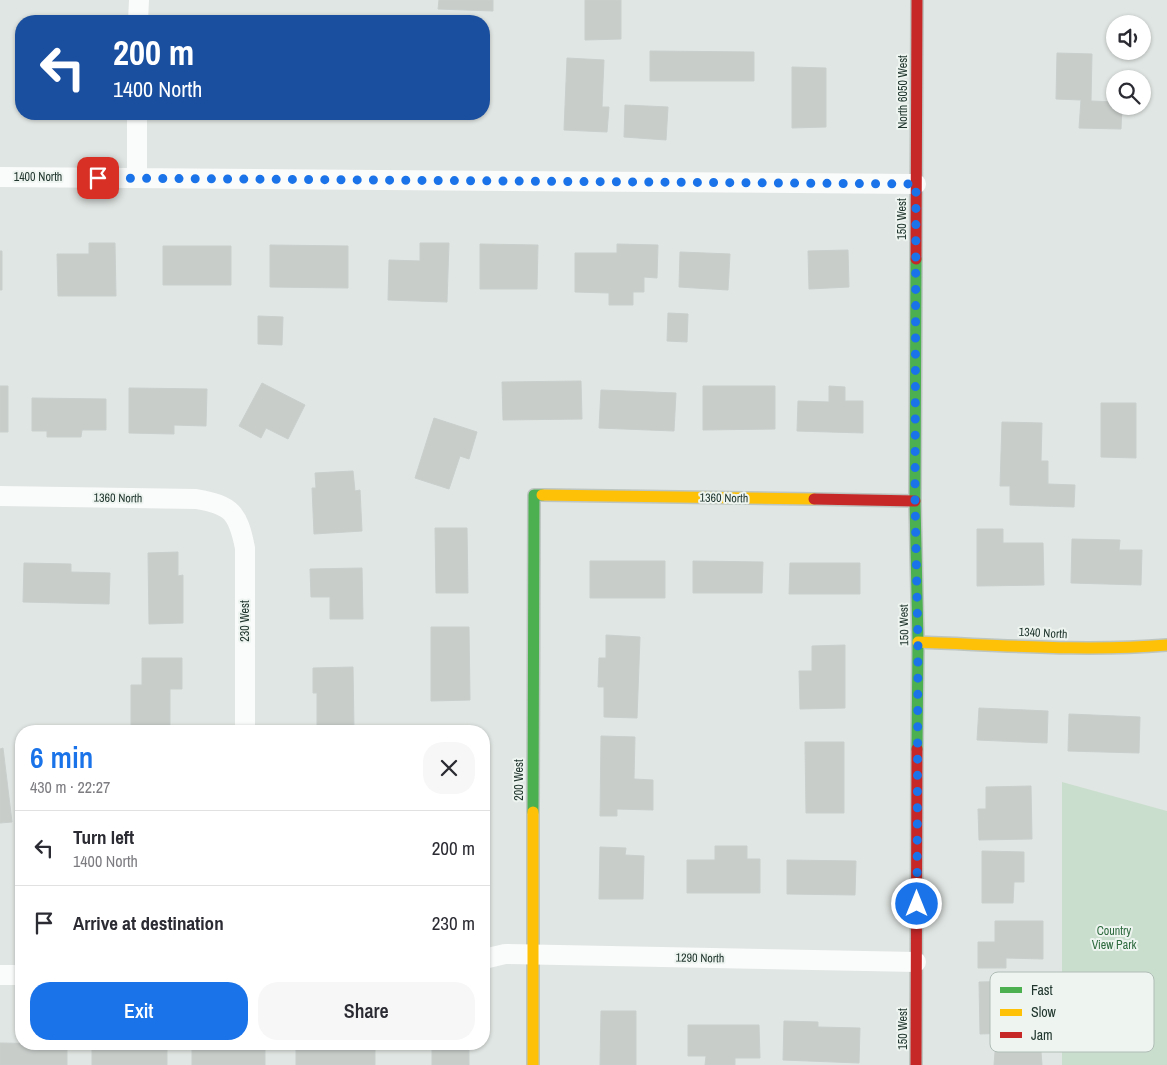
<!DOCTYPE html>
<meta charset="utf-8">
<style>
:root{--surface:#fff;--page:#f7f7f7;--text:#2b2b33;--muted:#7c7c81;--line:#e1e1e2;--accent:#1a73e8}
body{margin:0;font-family:"Archivo Narrow",sans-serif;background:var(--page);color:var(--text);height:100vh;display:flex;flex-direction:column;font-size:19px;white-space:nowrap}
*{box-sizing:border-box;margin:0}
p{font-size:16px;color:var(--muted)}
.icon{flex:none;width:28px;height:28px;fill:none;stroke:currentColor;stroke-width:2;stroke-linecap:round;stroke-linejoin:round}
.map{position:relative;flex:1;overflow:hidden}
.details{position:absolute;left:15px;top:725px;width:475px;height:325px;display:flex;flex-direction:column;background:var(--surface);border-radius:20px;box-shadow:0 1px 4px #0004}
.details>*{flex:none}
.banner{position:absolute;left:15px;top:15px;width:475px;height:105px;border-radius:20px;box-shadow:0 1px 4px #0004;background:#1a4fa0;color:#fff;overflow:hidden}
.fabs{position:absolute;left:1106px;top:15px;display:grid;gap:10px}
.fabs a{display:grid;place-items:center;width:45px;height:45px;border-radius:50%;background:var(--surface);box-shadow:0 1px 4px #0004;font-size:25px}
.pin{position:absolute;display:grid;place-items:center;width:42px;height:42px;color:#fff;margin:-21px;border-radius:10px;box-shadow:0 2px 8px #0006}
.me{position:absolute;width:55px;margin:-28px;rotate:0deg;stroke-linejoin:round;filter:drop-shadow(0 0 4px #0008)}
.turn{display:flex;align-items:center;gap:18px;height:105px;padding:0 15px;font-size:22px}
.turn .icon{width:65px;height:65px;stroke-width:2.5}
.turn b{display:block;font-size:35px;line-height:42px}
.round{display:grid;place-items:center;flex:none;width:52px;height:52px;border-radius:20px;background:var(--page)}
.summary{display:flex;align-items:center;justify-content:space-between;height:85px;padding:0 15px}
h1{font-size:30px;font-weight:600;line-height:38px;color:var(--accent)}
.primary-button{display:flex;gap:10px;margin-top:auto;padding:10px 15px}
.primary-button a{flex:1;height:58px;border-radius:20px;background:var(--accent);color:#fff;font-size:20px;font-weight:600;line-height:58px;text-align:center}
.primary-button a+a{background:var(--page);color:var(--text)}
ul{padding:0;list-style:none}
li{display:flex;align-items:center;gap:15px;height:75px;padding:0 15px;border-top:1px solid var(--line)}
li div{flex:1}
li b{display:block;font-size:19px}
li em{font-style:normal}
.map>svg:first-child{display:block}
.green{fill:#cadece}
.building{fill:#c8cdca;stroke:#c9cfcc}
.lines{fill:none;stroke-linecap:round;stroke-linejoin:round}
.fast-casing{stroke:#bdc5c1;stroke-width:14}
.slow-casing{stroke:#bdc5c1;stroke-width:14}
.jam-casing{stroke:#bdc5c1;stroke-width:14}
.street{stroke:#fafbfb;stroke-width:20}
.fast{stroke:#4caf50;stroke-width:11}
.slow{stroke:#ffc107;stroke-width:11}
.jam{stroke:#c62828;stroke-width:11}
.route{stroke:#1a73e8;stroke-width:9;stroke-dasharray:0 16.2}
.labels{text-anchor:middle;stroke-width:4;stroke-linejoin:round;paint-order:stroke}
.street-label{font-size:12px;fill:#21362e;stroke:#eef5f1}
.park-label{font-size:12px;fill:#2e6a3e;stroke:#eef5f1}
.key{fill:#eef5f1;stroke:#b0bcb6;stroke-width:1}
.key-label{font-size:14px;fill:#21362e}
</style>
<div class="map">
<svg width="1167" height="1065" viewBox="0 0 1167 1065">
<rect width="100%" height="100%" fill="#e0e6e3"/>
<path class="green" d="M1062,782L1167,811V1065H1062Z"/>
<path class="building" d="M439,0H493V11L438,9Z
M585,0H621V39L585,40Z
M650,51L754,52V81H650Z
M1057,53L1092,54L1091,101L1115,102V106H1122L1121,129L1079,128L1081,100L1056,99Z
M567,58L604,60L602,107H609L607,132L564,130Z
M792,67L826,68V127L792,128Z
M625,105L668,107L666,140L624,137Z
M321,114H347V115L321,116Z
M89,243H115L116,296H58L57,254H89Z
M420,243H449L447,302L388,300L389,260L420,261Z
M480,244L538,245L537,289H480Z
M617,244L658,245L657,278L644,277V292H633V305H609V293L575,292V253H617Z
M270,245L348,246V288L270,287Z
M163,246H231V285H163Z
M848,250L849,287L809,289L808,251Z
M0,251H2V290H0Z
M680,252L730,254L728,290L679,287Z
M668,313L688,314L687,342L667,341Z
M258,316L283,317L282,345L258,344Z
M581,381L582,419L503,420L502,382Z
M262,383L305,405L288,439L266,428L261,438L239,426Z
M0,386H8V432H0Z
M703,386H775V429L703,430Z
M829,386L845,387V401H863V433L797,431L798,401L829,402Z
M129,388L207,389L206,426L174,425V434L129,433Z
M601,390L676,393L674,431L599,428Z
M32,398L106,399V430H82L81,437H47V431H32Z
M1101,403H1136V458L1101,457Z
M434,418L477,432L469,459L460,456L449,489L415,478Z
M1002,422L1042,423L1041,461H1048V484L1075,485L1074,507L1010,505V486H1000Z
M353,471L355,491L360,490L362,531L314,534L312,488H316L315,473Z
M435,528H467L468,593H436Z
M977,529H1003V543H1043L1044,585L977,586Z
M1072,539L1120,540L1119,550H1142L1141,585L1071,583Z
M178,552V576L183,575V623L149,624L148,553Z
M590,561H665V598H590Z
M693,561L763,562L762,593H693Z
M24,563L71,564V572L110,573L109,604L23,602Z
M790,563H860V594H789Z
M362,568L363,619H330V597H311L310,569Z
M431,627H469L470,700L431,701Z
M606,635L640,637L637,718L604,717V687H598L599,658H606Z
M845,645V708L800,709L799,671H812V646Z
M142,658H182V689H170V731H131V685H142Z
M353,667L354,730H317V693H313V668Z
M979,708L1048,711L1047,743L977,740Z
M1069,714L1140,717L1139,753L1068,751Z
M601,736L635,737L634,779L653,780V810L617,809V816H600Z
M805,742H844V813H806Z
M3,748L12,822L0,823V749Z
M1031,786L1032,839L979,840L978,809H986V787Z
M715,846H747V859H760V893H687V860H715Z
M600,847L626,848L625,855L644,856L643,899H599Z
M982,851L1024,852V882H1014L1013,903H982Z
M787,860L856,861L855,895L787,894Z
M995,921H1043V959L1006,958V968H978V942H995Z
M1024,981L1025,1011L1012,1012V1033L980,1034L979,982Z
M601,1011H636V1065H600Z
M784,1021L818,1022V1027L860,1028L859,1063L783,1060Z
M688,1025H759L760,1058H735V1065H705L706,1056H688Z
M0,1043L67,1044V1065H0Z
M120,1044H167V1065H92V1047H120Z
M192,1044H221V1049H265V1065H192Z
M296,1044H346V1047L375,1046V1065H296Z
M432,1044H469V1065H432Z
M995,1052H1041L1042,1065H994Z"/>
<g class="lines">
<defs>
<path id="fast" d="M916,259L915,501L918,642L917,749
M533,812L534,495H542"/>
<path id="slow" d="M542,495L814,499
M918,642C1001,645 1084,652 1167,645
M533,1065V812"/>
<path id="jam" d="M916,259L917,0
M814,499L915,501
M916,1065L917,749"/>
</defs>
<use href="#fast" class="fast-casing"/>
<use href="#slow" class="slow-casing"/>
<use href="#jam" class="jam-casing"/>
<path class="street" d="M138,21L139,0
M0,177L916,184
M137,178V114
M0,496L196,499C232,505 238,513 245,548V731
M484,959L505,954L916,962
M0,975H21"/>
<use href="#fast" class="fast"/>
<use href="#slow" class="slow"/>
<use href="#jam" class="jam"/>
</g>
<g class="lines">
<path class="route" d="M98,178L916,184L915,501L918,642L917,904"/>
</g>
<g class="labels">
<g class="street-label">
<text transform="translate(903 92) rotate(-90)" y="4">North 6050 West</text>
<text x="38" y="181">1400 North</text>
<text transform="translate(902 219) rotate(-90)" y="4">150 West</text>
<text transform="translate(118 498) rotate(1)" y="4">1360 North</text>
<text transform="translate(724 498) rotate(1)" y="4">1360 North</text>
<text transform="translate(245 621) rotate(-90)" y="4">230 West</text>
<text transform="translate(904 625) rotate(-91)" y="4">150 West</text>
<text transform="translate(1043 633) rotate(3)" y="4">1340 North</text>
<text transform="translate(519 780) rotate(-90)" y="4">200 West</text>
<text transform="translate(700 958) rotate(1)" y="4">1290 North</text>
<text transform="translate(903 1029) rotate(-90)" y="4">150 West</text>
</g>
<g class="park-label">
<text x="1114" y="935">Country<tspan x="1114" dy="14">View Park</tspan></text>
</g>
</g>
<rect x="990" y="972" width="164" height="80" rx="8" class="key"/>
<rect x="1000" y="987" width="22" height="6" fill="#4caf50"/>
<rect x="1000" y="1009" width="22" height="7" fill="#ffc107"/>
<rect x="1000" y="1032" width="22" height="6" fill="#c62828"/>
<g class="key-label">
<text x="1031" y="995">Fast</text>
<text x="1031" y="1017">Slow</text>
<text x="1031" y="1040">Jam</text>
</g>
</svg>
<div class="fabs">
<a><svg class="icon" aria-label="sound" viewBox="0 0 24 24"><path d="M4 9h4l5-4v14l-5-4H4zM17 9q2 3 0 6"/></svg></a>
<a><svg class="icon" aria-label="search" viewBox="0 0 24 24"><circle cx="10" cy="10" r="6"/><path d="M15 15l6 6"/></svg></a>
</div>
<div class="pin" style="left:98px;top:178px;background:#d93025"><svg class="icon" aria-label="arrive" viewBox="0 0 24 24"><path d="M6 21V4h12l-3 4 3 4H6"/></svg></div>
<svg class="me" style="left:917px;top:904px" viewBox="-20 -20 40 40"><circle r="17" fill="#1a73e8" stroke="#fff" stroke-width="3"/><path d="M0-11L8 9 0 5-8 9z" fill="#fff"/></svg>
<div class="banner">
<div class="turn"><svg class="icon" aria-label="left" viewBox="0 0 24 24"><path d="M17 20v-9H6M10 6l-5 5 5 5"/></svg><div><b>200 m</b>1400 North</div></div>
</div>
<section class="details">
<div class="summary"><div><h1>6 min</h1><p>430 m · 22:27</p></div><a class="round"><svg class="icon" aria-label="close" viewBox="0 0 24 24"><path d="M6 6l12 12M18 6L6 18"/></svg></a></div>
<ul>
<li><svg class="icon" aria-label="left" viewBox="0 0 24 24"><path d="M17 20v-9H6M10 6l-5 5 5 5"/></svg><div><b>Turn left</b><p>1400 North</p></div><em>200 m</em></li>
<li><svg class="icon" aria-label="arrive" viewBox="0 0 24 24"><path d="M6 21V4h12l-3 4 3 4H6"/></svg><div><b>Arrive at destination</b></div><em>230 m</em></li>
</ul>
<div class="primary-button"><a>Exit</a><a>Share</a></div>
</section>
</div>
